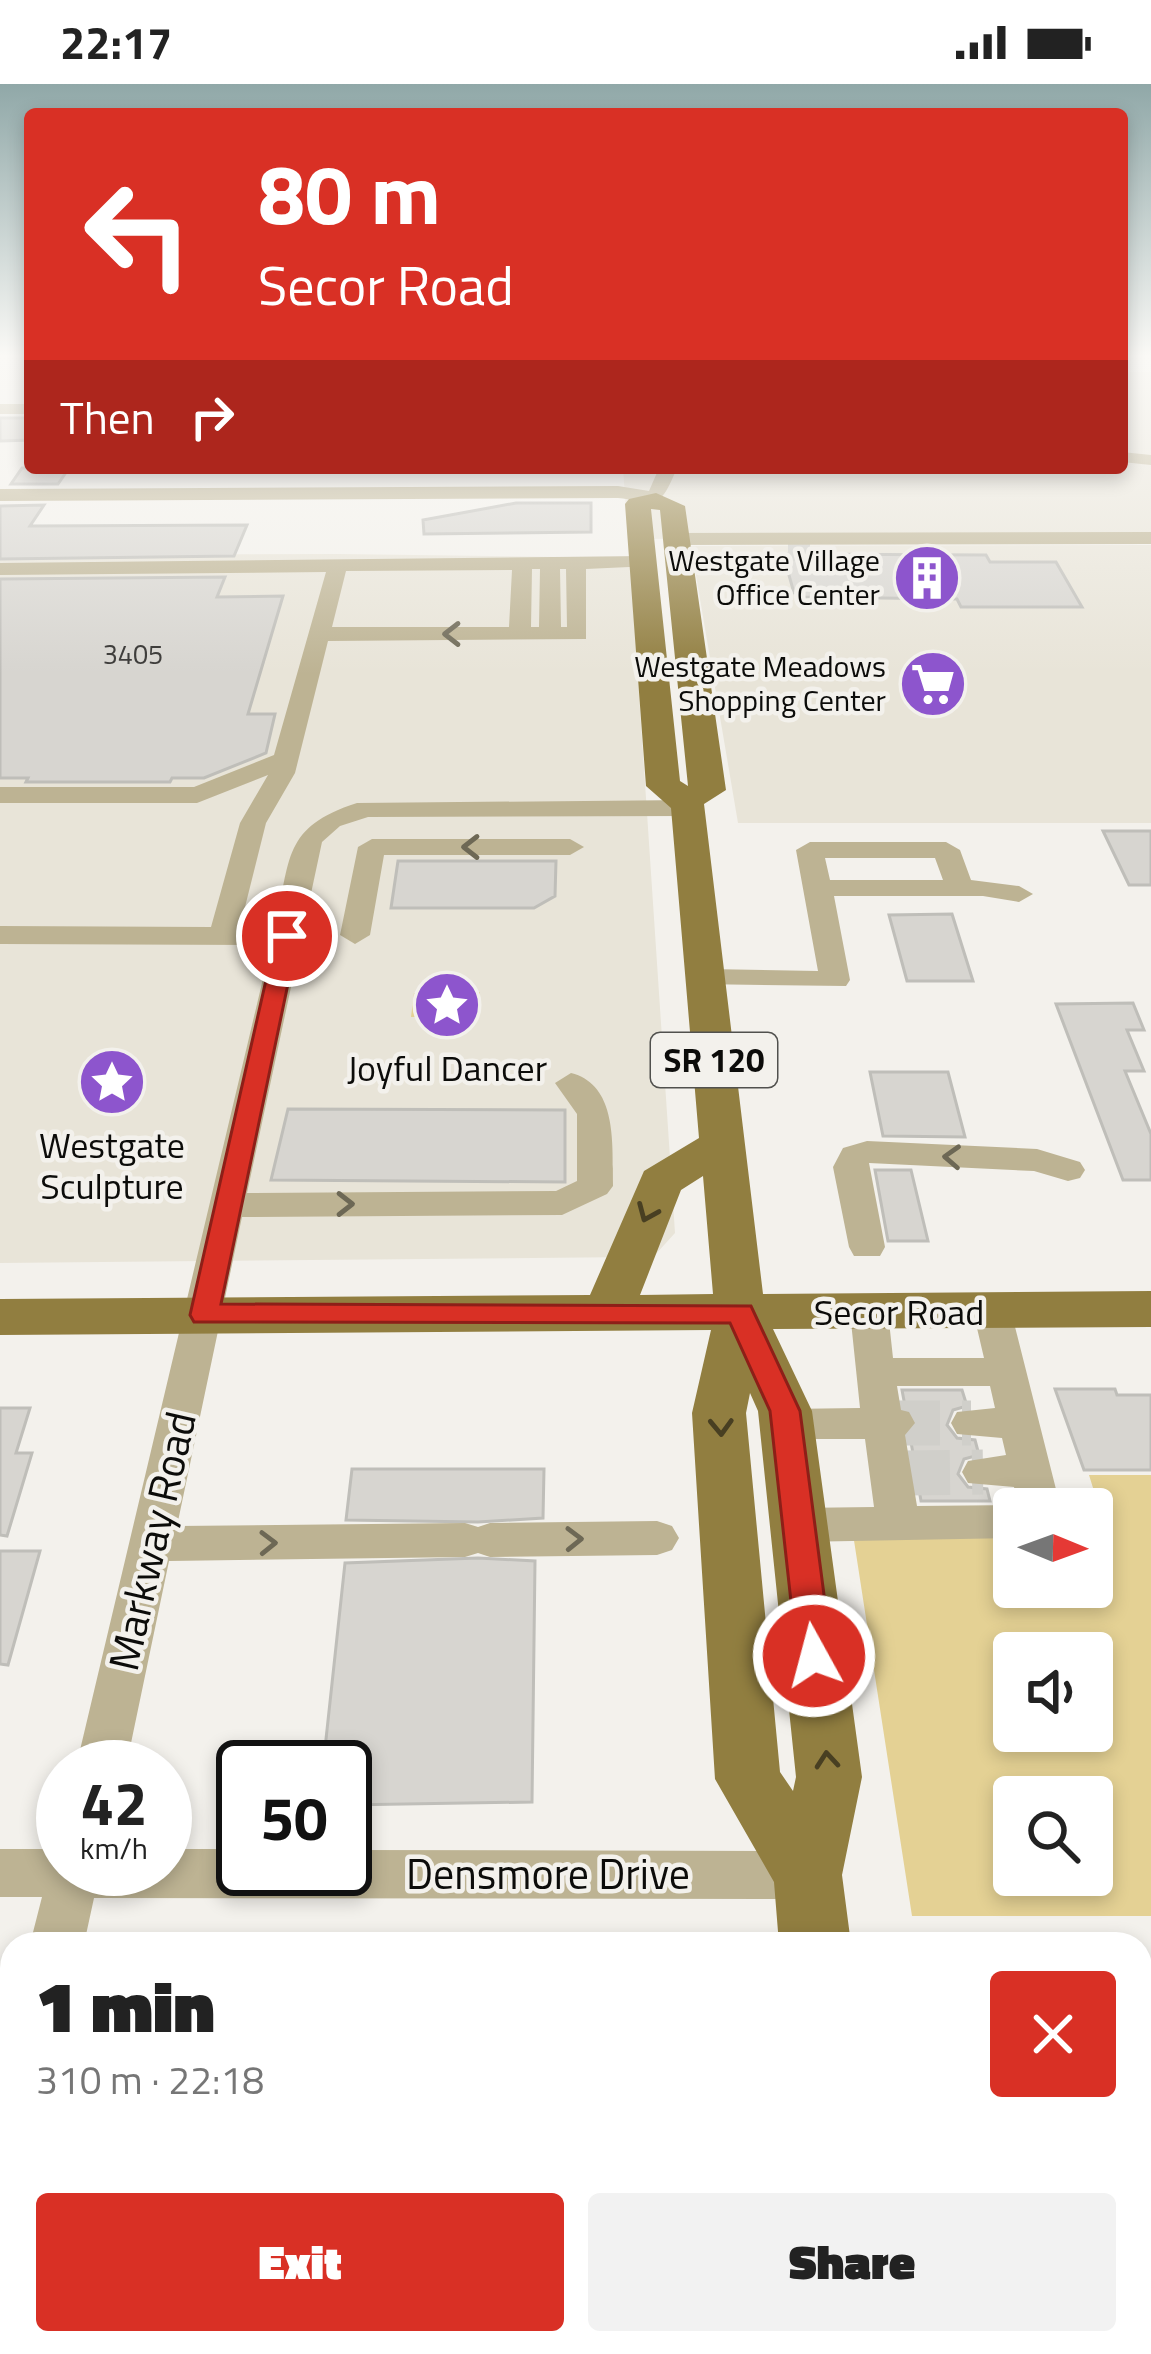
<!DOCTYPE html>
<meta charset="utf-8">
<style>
:root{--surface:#fff;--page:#f2f2f2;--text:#222;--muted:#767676;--accent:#d93025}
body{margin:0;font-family:"Titillium Web",sans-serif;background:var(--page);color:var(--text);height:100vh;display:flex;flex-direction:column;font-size:45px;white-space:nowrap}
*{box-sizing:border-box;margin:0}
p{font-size:39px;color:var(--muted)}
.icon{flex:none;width:66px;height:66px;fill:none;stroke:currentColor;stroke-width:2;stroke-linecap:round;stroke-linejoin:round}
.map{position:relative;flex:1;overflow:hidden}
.details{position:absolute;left:0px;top:1848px;width:1152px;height:423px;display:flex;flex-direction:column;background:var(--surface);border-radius:36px 36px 0 0;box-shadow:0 6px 18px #0003}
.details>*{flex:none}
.top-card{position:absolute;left:24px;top:24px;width:1104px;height:366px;border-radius:12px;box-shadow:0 6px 18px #0003;background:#d93025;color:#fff;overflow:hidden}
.needle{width:78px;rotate:91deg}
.fabs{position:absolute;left:993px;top:1404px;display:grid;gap:24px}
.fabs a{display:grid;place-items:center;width:120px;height:120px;border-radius:12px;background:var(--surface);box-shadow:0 6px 18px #0003;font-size:60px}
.speed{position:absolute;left:36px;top:1656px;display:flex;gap:24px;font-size:60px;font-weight:700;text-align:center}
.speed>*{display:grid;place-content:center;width:156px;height:156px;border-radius:50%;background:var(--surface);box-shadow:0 6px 18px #0003;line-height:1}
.speed small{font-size:30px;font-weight:400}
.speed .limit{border:6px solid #111;border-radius:18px;background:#fff;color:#111}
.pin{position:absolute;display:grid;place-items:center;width:102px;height:102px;color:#fff;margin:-51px;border:6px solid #fff;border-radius:50%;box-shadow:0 3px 12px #0007}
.me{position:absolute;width:132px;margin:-66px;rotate:353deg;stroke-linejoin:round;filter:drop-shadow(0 0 9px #0008)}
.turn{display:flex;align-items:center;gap:42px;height:252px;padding:0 36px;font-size:54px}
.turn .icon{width:156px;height:156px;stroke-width:2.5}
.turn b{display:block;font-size:84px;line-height:102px}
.then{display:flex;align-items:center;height:114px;padding:0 36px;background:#0003;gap:24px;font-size:45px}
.round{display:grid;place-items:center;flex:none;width:126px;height:126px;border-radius:12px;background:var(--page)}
.head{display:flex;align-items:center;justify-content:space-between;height:204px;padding:0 36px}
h1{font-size:72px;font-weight:800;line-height:90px}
.cta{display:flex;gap:24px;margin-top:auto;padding:24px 36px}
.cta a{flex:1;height:138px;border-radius:12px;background:var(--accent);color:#fff;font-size:48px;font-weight:800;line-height:138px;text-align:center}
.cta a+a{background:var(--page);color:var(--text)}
.status{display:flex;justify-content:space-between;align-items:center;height:84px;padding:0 60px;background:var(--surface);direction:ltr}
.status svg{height:33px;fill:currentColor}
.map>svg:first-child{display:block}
.built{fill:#e8e4d8}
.green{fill:#e4d194;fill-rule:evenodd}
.building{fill:#d7d5d0;stroke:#bfbeb9;stroke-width:3}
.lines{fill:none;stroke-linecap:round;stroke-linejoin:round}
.minor-tunnel-far1{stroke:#d0cfca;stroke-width:22;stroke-dasharray:22 10;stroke-linecap:butt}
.minor-tunnel{stroke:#d0cfca;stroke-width:45;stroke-dasharray:45 22;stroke-linecap:butt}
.minor{fill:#bdb393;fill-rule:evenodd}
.major{fill:#917e40;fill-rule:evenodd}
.oneway{stroke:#6d6855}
.oneway2{stroke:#483f22}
.route{fill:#d93025;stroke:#8d1f18;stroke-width:3}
.labels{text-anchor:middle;stroke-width:9;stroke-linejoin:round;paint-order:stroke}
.far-number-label{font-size:27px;fill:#3f3e3c}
.far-poi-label{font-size:30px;fill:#0c0c0a;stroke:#f3f1ec;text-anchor:end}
.shield{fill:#f3f1ec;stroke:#51514e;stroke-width:3}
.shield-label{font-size:33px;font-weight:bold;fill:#0c0c0a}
.poi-label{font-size:36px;fill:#0c0c0a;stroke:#f3f1ec}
.street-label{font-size:36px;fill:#0c0c0a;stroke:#f3f1ec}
.near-street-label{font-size:42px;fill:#0c0c0a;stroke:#f3f1ec}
</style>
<div class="status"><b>22:17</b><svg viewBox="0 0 49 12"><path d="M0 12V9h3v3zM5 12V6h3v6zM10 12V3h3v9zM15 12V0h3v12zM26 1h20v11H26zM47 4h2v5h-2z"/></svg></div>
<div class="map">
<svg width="1151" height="2270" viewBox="0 0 1151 2270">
<rect width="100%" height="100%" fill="#f3f1ec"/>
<path class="built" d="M1122,288H1151V452L628,455L623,384H1122Z
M1151,461V739H738L691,462Z
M338,470L630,474L675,1149L655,1171L634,1173L0,1179V471Z"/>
<path class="green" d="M480,908L479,932L411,933L414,909Z
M1089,1391H1151V1832H912L853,1450H1014V1503H1092V1450L1107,1449ZM1014,1569H1092V1647H1014ZM1014,1713H1092V1791H1014Z"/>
<path class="building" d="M0,334H30V356L0,357Z
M22,384H69L58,400H11Z
M516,419H591V448L424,450L423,436Z
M44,421L30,442L247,441L234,472L0,475V422Z
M783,470L986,471L990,478H1056L1082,523H961L957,515L802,513L794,509Z
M225,493L217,513L283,512L248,630H275L266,669L204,694H172L170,698H26L28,694H0V495Z
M1103,747H1151V801H1129Z
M398,777H556L555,812L534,824H391Z
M952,830L973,897H907L889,831Z
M1133,919L1144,946H1127L1144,987H1125L1151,1050V1096H1123L1056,920Z
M870,988H948L965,1053L883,1052Z
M288,1025L565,1026V1098L271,1096Z
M875,1086H911L928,1157H888Z
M1055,1305H1115L1117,1311H1151V1386H1084Z
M902,1306H962L967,1322L953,1326L947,1341L957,1354L975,1356L979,1371L964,1375L958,1390L968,1403L987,1405L990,1417H921L910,1352L919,1339L913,1326L905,1322Z
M0,1324H30L16,1369H32L7,1452L0,1451Z
M352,1385H544L543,1434L478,1438L346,1436Z
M0,1467H40L8,1581L0,1580Z
M478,1474L535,1477L532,1718L345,1721V1683H323L345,1479Z"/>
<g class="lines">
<path class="minor-tunnel-far1" d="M788,466H811"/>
<path class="minor-tunnel" d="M895,1339H971
M905,1389L983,1388"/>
<path class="minor" d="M0,320H30V330H0Z
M1122,368L1151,371V381L1122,378Z
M659,384H677C660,424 660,419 618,414L0,417V405L618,402L649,407Z
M1151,448V460L674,461L664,455L674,449Z
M644,472L654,478L651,482L586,485V555L328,557L295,689L266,739L240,843H275C291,775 282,743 357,719L688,716L701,724L688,732L368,733L340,742L322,758L247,1109L556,1107L577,1097V1030L555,999L571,989C619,1001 612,1064 613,1102L607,1110L562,1131L242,1133L177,1442L465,1439L478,1443L490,1439L657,1437L672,1442L679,1454L672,1466L657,1471L490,1473L478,1469L465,1473L169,1477L126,1683H76L271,861L0,860V842L211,843L240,739L268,691L197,719H0V703H194L274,671L326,488L0,491V479ZM532,485H540L539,543H531ZM560,485H566L567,543H561ZM512,486L509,543H332L346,487Z
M372,755H570L584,763L570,771H384L370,851L355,860L340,851L358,763Z
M810,758H946L960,766L971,796L1019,802L1033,810L1019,818L983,812H834L850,896L846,902L696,900L692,894L707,885L818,887L796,766ZM825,774H935L943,796H830Z
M867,1057L1037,1065L1080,1078L1085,1086L1080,1094L1068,1097L1034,1087L869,1079L885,1163L880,1172H854L849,1163L833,1083L843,1064Z
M992,1214L1006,1218L1011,1227L1061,1425H1014V1454L798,1458L783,1453L776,1441L783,1429L798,1424L874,1423L865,1355H787L773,1351L767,1340L773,1329L787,1325L860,1324L850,1228L855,1219L869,1215L883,1219L888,1228L893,1274H984L973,1227L978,1218ZM897,1302H990L995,1324L957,1328L951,1339L957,1350L1002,1354L1006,1371L968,1377L962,1388L968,1399L1014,1403L1018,1421L917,1422L905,1351L915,1339L909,1328L901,1326Z
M0,1765H63V1785H165V1765H243V1785H345V1766L808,1767L826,1774L834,1791L826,1808L808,1815L94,1814L84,1860H30L42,1813H0Z
M12,2026V2131L0,2136V2031Z"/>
<path class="major" d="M656,409L685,422L726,706L704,720L763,1210L1151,1207V1243L773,1245L812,1327L862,1693L842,1791L851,1860H779L774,1798L715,1695L692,1329L711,1246L0,1251V1215L590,1211L644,1087L699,1054L671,724L646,702L625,420L629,415ZM651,425L660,426L688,702L680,697ZM703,1092L713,1210L640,1211L681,1106ZM750,1309L758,1327L796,1693L793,1707L780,1688L746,1329Z
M816,2259H900L901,2270H817Z"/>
</g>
<defs><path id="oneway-chevron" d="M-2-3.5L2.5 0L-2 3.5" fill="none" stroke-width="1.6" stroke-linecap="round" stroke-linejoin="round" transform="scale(3)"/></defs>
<g class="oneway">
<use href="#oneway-chevron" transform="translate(452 550) rotate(180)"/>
<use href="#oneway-chevron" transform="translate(471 763) rotate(-180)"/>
<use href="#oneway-chevron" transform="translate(952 1073) rotate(-177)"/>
<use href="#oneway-chevron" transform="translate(345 1120)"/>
<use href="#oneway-chevron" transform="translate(574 1455) rotate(-1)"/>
<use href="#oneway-chevron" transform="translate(268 1459) rotate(-1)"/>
</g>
<g class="oneway2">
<use href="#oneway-chevron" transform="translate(647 1129) rotate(113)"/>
<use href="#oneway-chevron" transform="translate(721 1343) rotate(88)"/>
<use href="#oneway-chevron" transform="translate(827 1676) rotate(-95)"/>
</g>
<linearGradient id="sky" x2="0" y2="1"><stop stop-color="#90a8a8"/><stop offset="0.46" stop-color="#faf9f6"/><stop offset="1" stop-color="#faf9f6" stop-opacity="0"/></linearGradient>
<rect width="1151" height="590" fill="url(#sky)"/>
<path class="route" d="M287,845L298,852L221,1220L751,1222L800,1327L832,1572L827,1583L814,1587L802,1583L797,1572L770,1327L730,1239L194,1238L190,1231L276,852Z"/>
<defs>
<symbol id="building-disc" viewBox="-11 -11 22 22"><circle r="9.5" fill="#8d55cd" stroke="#f3f1ec"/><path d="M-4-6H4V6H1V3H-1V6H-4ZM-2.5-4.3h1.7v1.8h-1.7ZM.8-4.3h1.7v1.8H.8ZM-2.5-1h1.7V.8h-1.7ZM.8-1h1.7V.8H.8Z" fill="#fff"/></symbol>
<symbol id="supermarket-disc" viewBox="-11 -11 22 22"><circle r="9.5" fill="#8d55cd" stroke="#f3f1ec"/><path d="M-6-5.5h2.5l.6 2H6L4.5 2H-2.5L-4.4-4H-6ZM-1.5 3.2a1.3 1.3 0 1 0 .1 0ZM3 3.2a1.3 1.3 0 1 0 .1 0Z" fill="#fff"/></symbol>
<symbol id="sight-disc" viewBox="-11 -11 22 22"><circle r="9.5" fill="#8d55cd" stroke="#f3f1ec"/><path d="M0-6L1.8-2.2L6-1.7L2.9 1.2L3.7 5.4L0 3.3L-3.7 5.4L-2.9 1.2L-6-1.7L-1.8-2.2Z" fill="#fff"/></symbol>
</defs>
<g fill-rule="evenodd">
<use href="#building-disc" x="889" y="456" width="76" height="76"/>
<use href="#supermarket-disc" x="895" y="562" width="76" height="76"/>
<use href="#sight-disc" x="409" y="883" width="76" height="76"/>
<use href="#sight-disc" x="74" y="960" width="76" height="76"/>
</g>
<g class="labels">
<g class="far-number-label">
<text x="133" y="580">3405</text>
</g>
<g class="far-poi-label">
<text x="880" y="487">Westgate Village<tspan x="880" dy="34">Office Center</tspan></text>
<text x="886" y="593">Westgate Meadows<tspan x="886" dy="34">Shopping Center</tspan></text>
</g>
<rect class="shield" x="651" y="949" width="126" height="54" rx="9"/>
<g class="shield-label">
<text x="714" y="988">SR 120</text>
</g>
<g class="poi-label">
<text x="447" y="997">Joyful Dancer</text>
<text x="112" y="1074">Westgate<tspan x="112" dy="41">Sculpture</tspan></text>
</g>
<g class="street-label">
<text x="899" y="1241">Secor Road</text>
</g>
<g class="near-street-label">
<text transform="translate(152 1457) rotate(-77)" y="15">Markway Road</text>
<text x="548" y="1805">Densmore Drive</text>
</g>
</g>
</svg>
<div class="fabs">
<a><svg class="needle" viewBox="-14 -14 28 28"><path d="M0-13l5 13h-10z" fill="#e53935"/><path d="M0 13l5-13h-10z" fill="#767676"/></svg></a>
<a><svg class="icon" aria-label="sound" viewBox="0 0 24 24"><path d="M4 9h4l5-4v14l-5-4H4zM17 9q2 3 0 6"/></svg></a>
<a><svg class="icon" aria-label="search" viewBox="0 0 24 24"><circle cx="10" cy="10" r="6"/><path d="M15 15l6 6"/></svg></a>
</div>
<div class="speed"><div>42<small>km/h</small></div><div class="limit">50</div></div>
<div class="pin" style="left:287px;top:852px;background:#d93025"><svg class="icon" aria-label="arrive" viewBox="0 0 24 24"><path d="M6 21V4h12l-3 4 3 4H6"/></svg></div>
<svg class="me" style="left:814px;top:1572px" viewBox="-20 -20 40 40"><circle r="17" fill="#d93025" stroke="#fff" stroke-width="3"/><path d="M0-11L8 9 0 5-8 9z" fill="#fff"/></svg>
<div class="top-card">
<div class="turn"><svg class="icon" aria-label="left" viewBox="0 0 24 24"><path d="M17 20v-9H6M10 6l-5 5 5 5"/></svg><div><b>80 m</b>Secor Road</div></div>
<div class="then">Then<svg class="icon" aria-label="right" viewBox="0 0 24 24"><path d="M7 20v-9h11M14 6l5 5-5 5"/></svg></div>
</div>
<section class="details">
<div class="head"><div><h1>1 min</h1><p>310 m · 22:18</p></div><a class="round" style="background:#d93025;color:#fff"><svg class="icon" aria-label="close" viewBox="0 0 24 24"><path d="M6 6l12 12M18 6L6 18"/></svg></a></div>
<div class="cta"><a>Exit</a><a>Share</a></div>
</section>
</div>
